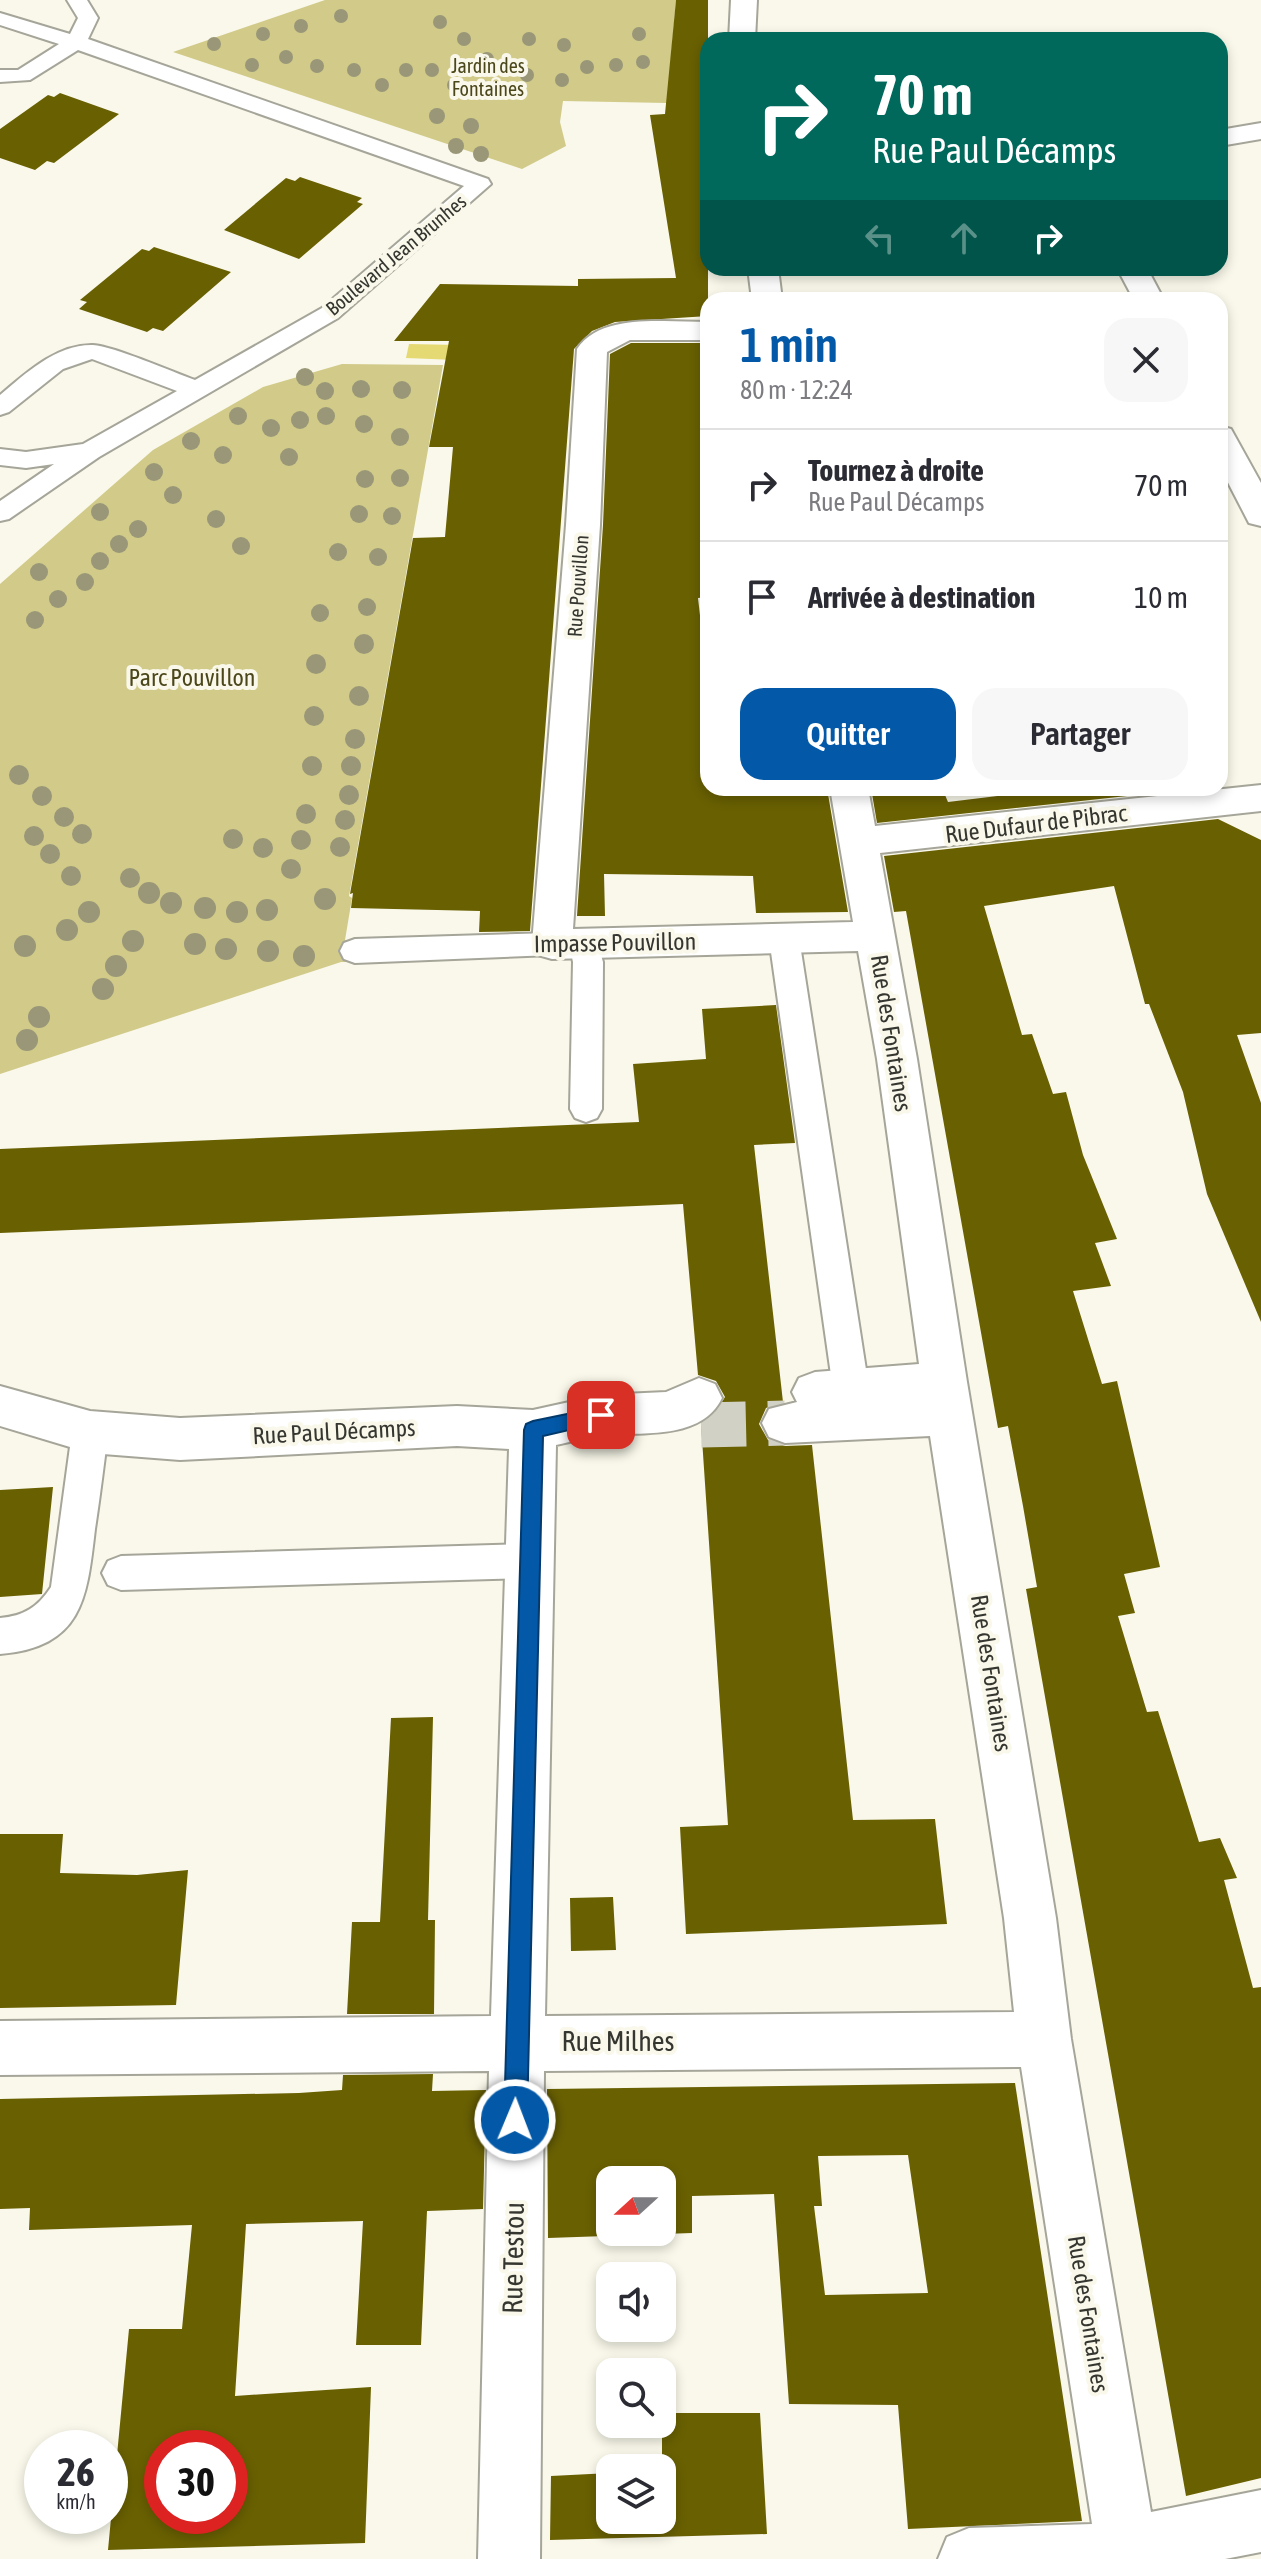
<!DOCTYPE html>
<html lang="fr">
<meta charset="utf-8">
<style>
:root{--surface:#fff;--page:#f7f7f7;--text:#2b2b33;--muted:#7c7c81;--line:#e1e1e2;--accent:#0359a7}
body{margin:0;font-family:"Asap Condensed",sans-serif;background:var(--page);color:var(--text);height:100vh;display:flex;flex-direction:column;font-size:30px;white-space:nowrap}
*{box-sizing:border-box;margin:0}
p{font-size:26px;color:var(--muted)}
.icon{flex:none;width:44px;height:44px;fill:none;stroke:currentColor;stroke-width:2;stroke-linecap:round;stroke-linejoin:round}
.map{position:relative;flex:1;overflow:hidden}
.details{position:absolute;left:700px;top:292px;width:528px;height:504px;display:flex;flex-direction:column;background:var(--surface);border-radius:24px;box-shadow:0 4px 12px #0003}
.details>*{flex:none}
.hud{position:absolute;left:700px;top:32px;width:528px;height:244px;border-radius:24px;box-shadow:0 4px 12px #0003;background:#00695c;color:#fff;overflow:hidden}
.needle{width:52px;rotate:249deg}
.tools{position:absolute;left:596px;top:2166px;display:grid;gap:16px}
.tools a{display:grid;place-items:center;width:80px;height:80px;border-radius:16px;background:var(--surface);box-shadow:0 4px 12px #0003;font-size:40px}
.speed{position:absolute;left:24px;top:2430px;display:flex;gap:16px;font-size:40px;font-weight:700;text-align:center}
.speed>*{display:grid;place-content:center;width:104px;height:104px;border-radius:50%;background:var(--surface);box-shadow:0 4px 12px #0003;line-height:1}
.speed small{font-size:20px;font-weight:400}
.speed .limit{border:12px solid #d22;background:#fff;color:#111}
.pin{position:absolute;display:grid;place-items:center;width:68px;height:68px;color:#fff;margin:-34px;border-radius:16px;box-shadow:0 4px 12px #0006}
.me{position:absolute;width:88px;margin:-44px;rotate:1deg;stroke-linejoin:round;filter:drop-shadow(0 0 6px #0008)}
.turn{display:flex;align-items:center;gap:28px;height:168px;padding:0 40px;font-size:36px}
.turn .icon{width:104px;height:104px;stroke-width:2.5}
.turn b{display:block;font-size:56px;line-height:68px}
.lanes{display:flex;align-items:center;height:76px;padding:0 40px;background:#0003;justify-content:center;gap:40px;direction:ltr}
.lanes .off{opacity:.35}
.round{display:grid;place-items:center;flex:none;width:84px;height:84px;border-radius:24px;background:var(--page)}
.summary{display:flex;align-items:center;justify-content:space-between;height:136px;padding:0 40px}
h1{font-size:48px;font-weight:600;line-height:60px;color:var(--accent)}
.action{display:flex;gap:16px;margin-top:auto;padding:16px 40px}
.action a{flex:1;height:92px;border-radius:24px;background:var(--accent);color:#fff;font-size:32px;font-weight:600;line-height:92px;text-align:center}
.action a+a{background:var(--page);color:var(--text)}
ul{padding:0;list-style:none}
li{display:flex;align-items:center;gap:24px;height:112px;padding:0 40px;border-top:2px solid var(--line)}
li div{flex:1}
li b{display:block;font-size:30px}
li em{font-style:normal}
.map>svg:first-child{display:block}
.green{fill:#d1ca89}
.water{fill:#e4d972}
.building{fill:#696002;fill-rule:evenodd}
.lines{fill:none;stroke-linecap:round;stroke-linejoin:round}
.minor-tunnel{stroke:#d2d1c5;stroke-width:45;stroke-dasharray:45 22;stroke-linecap:butt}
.service-casing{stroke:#a6a599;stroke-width:4}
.minor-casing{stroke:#a6a599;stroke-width:4}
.service{fill:#fff;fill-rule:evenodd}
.minor{fill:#fff;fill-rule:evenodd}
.tree{fill:#999778}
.route{fill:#0359a7;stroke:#023a6d;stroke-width:2}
.labels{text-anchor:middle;stroke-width:8;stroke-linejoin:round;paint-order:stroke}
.far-park-label{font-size:20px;fill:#4b471b;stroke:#f9f8ea}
.far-street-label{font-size:20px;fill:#363631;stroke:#f9f8ea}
.park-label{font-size:24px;fill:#4b471b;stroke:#f9f8ea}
.street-label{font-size:24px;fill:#363631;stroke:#f9f8ea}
.near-street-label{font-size:28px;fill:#363631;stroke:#f9f8ea}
</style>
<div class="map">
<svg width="1261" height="2559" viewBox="0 0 1261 2559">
<rect width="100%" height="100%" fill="#f9f8ea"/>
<path class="green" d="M325,0H676L667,103L563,101L560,122L566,146L522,169L173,52Z
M342,364L443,365L349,896L352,898L345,940L356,941V962H341L0,1074V584L153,450L263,387Z"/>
<path class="water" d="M409,344L458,345L456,360L406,358Z"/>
<path class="building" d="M676,0H708V316L615,322L592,331L574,349L530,931L479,932L480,911L351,908L353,893L350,894L413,538L445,537L453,447H429L449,341H394L440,284L578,286V279L676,278L650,115L665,114Z
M60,93L119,114L54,163L47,161L35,170L0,158V129L48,95L54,97Z
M300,177L362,198L357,202L363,204L299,259L224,230L286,178L295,181Z
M154,247L231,272L163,331L153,328L147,332L79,309L87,302L80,300L142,249L149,251Z
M631,343H705L708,376V597L698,598L708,685V788H827L848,912L756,913L753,876L604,874L605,916H577L603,525L610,354Z
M871,788H942L948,802L1065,788H1156L1164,792L877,823Z
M1218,819L1261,840V1033L1237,1035L1261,1103V1322L1207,1194L1183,1092L1149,1004H1145L1114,886L984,906L1022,1035L1032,1034L1053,1094L1066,1092L1083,1155L1117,1239L1095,1243L1111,1286L1073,1291L1102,1384L1117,1381L1160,1567L1124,1574L1135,1613L1118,1616L1147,1712L1158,1711L1199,1842L1220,1838L1237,1878L1224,1880L1253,1988L1261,1987V2478L1186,2496L1026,1589L1037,1587L1023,1506L1008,1426L998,1428L906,911L894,912L884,856Z
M776,1005L795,1143L754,1145L783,1402L766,1408L759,1424L768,1440L785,1446L812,1445L853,1820L935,1819L947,1924L686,1934L680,1827L728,1825L701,1424L715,1413L725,1397L716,1381L698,1375L683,1204L0,1233V1149L639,1122L633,1064L706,1059L702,1009Z
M53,1487L42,1594L0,1597V1490Z
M433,1717L428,1920H435L434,2014H347L352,1922H380L391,1718Z
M0,1834H63L60,1873L137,1875L188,1870L176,2005L0,2008Z
M613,1897L616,1950L571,1951L570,1898Z
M433,2074L432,2091L486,2090L483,2209L427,2211L421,2345H356L363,2221L246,2224L235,2396L371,2387L365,2543L108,2550L129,2329H182L192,2225L29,2230L30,2208L0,2209V2099L299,2093L342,2090L343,2075ZM162,2448H230V2516H162Z
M1015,2083L1082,2521L908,2529L898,2405L789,2404L774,2194L692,2196V2233L548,2238L547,2089ZM908,2155L928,2293L825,2295L814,2206H822L818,2156ZM610,2180H662V2232H610Z
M662,2413H760L767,2534L550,2540L551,2476L610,2473V2520H662Z"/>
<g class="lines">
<path class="minor-tunnel" d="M701,1425L785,1423"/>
<defs>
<path id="service" d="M67,0H87L98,18L88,39L488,179L491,184L338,318L99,457L9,519L0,521V501L54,464L26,468L0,465V449L26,452L83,444L177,391L92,359L63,369L9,412L0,415V395C26,373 57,344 93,345C113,346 173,372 195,380L322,308L464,186L78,50L30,80L0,82V70H18L59,44L0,25V13L70,34L78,18Z
M784,927L795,930L799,938L869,1389L863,1400L851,1404L839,1400L833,1389L769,938L773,930Z
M584,932L595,935L603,962L602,1109L597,1118L586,1122L575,1118L570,1109L573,962L569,943L573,935Z
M552,933L563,936L567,944L563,952L552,955L355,963L344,959L340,951L344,943L355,939Z
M90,1416L103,1421L108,1432C104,1464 100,1497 95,1529C87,1598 83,1647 0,1654V1618C24,1616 38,1607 51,1587L72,1432L77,1421Z
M530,1544L543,1549L549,1561L543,1573L530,1578L121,1590L108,1585L102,1573L108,1561L121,1556Z"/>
<path id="minor" d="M731,0H757L755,40H729Z
M1261,123V139L1220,146V130Z
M748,268H778L782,300H752Z
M1117,268H1147L1164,300H1134Z
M663,321L708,322V340H630L607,352L600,525L573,929L853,922L830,788H868L875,826L1261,785V811L880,853L917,1059L967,1382L1056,1918L1071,2039L1151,2512L1261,2490V2552L1225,2559H938L947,2537L969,2528L1092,2524L1021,2067L544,2071L540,2559H478L489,2071L0,2075V2021L491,2016L509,1449L457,1446L180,1460L90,1453L0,1426V1386L90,1411L180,1418L457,1406L533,1410L601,1395L666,1392L699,1378L715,1384L722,1398C702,1440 643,1432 604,1435C588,1436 572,1442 556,1445L545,2016L1014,2012L1004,1918L930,1436L785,1443L769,1437L762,1423L769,1409L797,1402L792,1392L799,1378L815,1372L919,1364L877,1059L858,951L552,959L538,955L532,944L566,525L577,349C595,322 633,321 663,321Z
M1220,426L1231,429L1261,483V526L1249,523L1220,467Z"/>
</defs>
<use href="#service" class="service-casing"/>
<use href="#minor" class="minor-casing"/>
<use href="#service" class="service"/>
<use href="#minor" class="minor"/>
</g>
<g class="tree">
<circle cx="341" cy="16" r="7"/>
<circle cx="440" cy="22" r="7"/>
<circle cx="301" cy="26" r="7"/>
<circle cx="263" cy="34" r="7"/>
<circle cx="639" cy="34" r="7"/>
<circle cx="464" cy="39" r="7"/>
<circle cx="529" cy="39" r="7"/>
<circle cx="214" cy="44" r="7"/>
<circle cx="564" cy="45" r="7"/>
<circle cx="286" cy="57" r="7"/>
<circle cx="487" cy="59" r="7"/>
<circle cx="643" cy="62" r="7"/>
<circle cx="252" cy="65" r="7"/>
<circle cx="616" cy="65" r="7"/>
<circle cx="317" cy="66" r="7"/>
<circle cx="587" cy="67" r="7"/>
<circle cx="354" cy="70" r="7"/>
<circle cx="406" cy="70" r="7"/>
<circle cx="432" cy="70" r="7"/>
<circle cx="527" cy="75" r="7"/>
<circle cx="562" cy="80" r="7"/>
<circle cx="382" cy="85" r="7"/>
<circle cx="454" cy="85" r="7"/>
<circle cx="483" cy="87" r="7"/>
<circle cx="437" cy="116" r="8"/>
<circle cx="471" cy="126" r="8"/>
<circle cx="456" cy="146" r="8"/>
<circle cx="481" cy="154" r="8"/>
<circle cx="305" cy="377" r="9"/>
<circle cx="361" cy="389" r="9"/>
<circle cx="402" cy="390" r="9"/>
<circle cx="325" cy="391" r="9"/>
<circle cx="238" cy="416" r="9"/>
<circle cx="326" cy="416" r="9"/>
<circle cx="300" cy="420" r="9"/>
<circle cx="364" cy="424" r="9"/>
<circle cx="271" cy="428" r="9"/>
<circle cx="400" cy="437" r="9"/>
<circle cx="191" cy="441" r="9"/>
<circle cx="223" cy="455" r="9"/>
<circle cx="289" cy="457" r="9"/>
<circle cx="154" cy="472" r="9"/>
<circle cx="400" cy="478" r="9"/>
<circle cx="365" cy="479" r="9"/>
<circle cx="173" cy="495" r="9"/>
<circle cx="100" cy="512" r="9"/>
<circle cx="359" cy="514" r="9"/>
<circle cx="392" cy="516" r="9"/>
<circle cx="216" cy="519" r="9"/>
<circle cx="138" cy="529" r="9"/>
<circle cx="119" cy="544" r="9"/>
<circle cx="241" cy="546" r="9"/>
<circle cx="338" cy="552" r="9"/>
<circle cx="378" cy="557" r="9"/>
<circle cx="100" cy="561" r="9"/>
<circle cx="39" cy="572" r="9"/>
<circle cx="85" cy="582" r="9"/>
<circle cx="58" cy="599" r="9"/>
<circle cx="367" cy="607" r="9"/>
<circle cx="320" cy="613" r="9"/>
<circle cx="35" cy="620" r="9"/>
<circle cx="364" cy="644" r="10"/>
<circle cx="316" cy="664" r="10"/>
<circle cx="359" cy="696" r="10"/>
<circle cx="314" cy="716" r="10"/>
<circle cx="355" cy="739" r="10"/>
<circle cx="312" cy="766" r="10"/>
<circle cx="351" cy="766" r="10"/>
<circle cx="19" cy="775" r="10"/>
<circle cx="349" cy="795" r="10"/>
<circle cx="42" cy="796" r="10"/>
<circle cx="306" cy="814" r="10"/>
<circle cx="64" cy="817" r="10"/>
<circle cx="345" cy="820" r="10"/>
<circle cx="82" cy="834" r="10"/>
<circle cx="34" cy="836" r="10"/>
<circle cx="233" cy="839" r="10"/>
<circle cx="301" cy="840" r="10"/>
<circle cx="340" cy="847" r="10"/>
<circle cx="263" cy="848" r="10"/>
<circle cx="50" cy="854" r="10"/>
<circle cx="291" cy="869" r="10"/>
<circle cx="71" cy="876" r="10"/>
<circle cx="130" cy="878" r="10"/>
<circle cx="149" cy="893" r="11"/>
<circle cx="325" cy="899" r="11"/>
<circle cx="171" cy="903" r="11"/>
<circle cx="205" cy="908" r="11"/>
<circle cx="267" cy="910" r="11"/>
<circle cx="89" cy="912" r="11"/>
<circle cx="237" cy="912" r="11"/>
<circle cx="67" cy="930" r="11"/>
<circle cx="133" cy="941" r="11"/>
<circle cx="195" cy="944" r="11"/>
<circle cx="25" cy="946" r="11"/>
<circle cx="226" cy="949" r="11"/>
<circle cx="268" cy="951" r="11"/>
<circle cx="304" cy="956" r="11"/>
<circle cx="116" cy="966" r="11"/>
<circle cx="103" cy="989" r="11"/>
<circle cx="39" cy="1017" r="11"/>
<circle cx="27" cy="1040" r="11"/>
</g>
<path class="route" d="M601,1407L608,1409L610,1415L608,1421L543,1436L527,2120L523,2128L515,2131L507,2128L504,2120L524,1430L526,1424L533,1421Z"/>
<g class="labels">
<g class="far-park-label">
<text x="488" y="73">Jardin des<tspan x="488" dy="23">Fontaines</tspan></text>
</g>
<g class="far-street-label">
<text transform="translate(396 255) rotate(-40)" y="7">Boulevard Jean Brunhes</text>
<text transform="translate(578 586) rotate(-86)" y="7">Rue Pouvillon</text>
</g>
<g class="park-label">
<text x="192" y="686">Parc Pouvillon</text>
</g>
<g class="street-label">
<text transform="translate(1036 824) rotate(-7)" y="8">Rue Dufaur de Pibrac</text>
<text transform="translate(615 943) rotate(-1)" y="8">Impasse Pouvillon</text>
<text transform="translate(891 1033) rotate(81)" y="8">Rue des Fontaines</text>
<text transform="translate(334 1432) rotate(-3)" y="8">Rue Paul Décamps</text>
<text transform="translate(991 1673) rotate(81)" y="8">Rue des Fontaines</text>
<text transform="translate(1088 2314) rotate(81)" y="8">Rue des Fontaines</text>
</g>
<g class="near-street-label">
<text x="618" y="2051">Rue Milhes</text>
<text transform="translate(513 2258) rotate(-89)" y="10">Rue Testou</text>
</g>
</g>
</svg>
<div class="tools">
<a><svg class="needle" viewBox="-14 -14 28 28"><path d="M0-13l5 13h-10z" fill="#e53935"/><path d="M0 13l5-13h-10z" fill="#7c7c81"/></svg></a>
<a><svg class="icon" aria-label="sound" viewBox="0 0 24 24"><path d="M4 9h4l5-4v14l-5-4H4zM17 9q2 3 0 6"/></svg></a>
<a><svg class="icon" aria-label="search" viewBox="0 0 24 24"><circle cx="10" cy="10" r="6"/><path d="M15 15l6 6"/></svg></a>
<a><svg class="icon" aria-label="layers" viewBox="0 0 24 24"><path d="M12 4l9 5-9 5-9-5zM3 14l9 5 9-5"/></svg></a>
</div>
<div class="speed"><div>26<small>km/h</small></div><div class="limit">30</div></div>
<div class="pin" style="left:601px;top:1415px;background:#d93025"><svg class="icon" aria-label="arrive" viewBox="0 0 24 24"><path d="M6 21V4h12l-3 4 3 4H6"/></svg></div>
<svg class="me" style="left:515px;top:2120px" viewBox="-20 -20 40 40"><circle r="17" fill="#0359a7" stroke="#fff" stroke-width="3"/><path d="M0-11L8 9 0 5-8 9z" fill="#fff"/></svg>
<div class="hud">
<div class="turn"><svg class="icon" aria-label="right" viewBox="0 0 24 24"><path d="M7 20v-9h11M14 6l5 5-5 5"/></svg><div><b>70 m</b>Rue Paul Décamps</div></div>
<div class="lanes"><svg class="icon off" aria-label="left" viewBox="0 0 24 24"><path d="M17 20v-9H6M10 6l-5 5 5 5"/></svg><svg class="icon off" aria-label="ahead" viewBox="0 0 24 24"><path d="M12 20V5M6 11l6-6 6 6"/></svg><svg class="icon" aria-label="right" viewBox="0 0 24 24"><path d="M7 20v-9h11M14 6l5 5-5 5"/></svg></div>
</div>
<section class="details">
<div class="summary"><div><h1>1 min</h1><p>80 m · 12:24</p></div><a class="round"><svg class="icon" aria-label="close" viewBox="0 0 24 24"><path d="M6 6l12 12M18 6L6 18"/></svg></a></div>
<ul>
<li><svg class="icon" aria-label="right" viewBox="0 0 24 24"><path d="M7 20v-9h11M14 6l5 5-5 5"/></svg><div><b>Tournez à droite</b><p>Rue Paul Décamps</p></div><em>70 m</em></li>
<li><svg class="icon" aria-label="arrive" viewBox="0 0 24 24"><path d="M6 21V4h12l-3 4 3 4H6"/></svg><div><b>Arrivée à destination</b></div><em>10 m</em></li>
</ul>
<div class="action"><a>Quitter</a><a>Partager</a></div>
</section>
</div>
